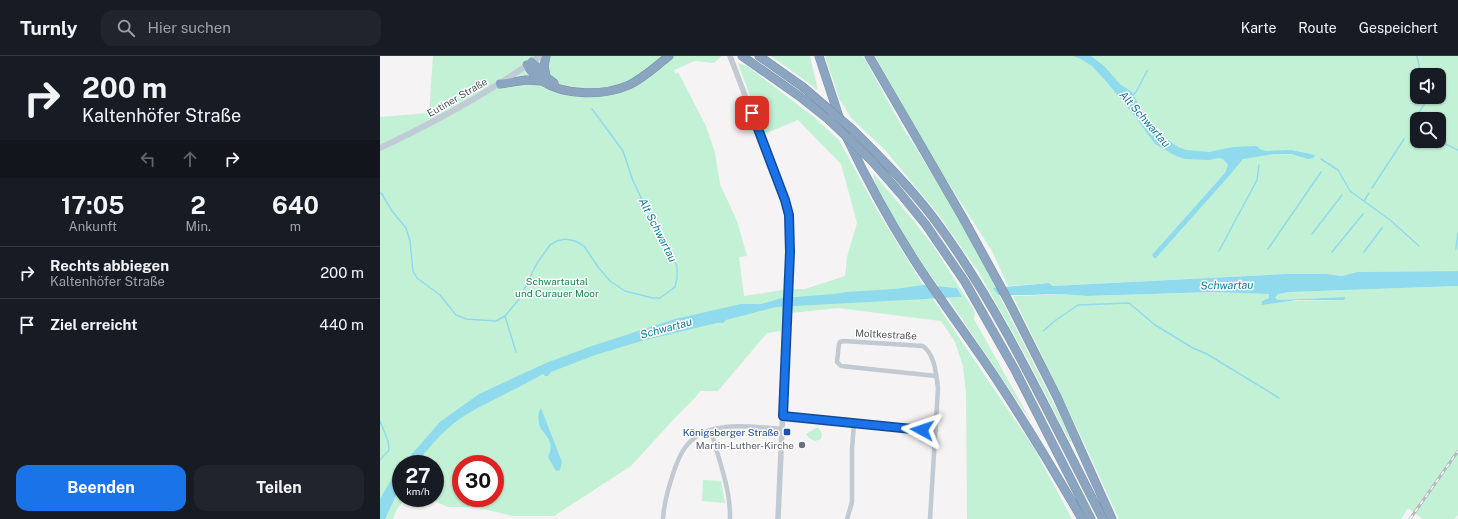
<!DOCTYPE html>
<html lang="de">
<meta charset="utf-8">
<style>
:root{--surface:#171b24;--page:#20242c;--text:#f1f3f6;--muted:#9ea1a6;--line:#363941;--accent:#1a73e8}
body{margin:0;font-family:"Public Sans",sans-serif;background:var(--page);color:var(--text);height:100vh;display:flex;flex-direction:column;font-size:15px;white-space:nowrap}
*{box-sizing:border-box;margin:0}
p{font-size:13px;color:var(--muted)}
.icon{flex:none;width:22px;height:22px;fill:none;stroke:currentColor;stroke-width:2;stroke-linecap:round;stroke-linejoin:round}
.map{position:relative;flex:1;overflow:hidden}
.details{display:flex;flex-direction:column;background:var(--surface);width:380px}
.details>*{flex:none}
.top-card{background:#171b24;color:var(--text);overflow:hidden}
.controls{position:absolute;left:1030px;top:12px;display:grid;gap:8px}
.controls a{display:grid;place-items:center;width:36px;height:36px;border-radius:8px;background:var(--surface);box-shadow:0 1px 3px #0004;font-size:20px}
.speed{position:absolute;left:12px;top:399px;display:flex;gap:8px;font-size:20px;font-weight:700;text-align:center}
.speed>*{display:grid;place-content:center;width:52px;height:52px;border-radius:50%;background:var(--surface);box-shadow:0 1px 3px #0004;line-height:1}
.speed small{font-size:10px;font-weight:400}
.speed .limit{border:6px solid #d22;background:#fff;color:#111}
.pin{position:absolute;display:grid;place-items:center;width:34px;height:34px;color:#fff;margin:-17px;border-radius:8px;box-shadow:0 2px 6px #0006}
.me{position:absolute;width:44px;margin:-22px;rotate:275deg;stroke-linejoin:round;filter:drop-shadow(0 0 3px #0008)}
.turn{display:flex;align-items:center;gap:14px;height:84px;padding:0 16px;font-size:18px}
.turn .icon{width:52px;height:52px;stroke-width:2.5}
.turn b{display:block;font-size:28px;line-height:34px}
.lanes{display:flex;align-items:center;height:38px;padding:0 16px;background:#0003;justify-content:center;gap:20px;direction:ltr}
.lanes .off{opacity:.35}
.eta{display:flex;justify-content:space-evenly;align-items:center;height:68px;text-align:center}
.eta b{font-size:24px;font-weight:700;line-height:28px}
.primary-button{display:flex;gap:8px;margin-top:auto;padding:8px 16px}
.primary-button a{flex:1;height:46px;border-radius:12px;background:var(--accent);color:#fff;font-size:16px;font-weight:700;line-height:46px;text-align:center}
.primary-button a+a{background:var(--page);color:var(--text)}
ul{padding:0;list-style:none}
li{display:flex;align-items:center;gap:12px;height:52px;padding:0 16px;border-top:1px solid var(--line)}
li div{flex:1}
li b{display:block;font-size:15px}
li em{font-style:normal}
header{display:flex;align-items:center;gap:24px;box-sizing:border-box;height:56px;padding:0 20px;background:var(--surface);border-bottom:1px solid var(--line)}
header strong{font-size:19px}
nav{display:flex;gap:22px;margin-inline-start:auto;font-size:14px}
.search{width:280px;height:36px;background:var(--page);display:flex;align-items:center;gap:10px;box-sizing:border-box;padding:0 14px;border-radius:12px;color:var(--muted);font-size:15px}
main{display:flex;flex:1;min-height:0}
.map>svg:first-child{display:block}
.green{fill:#c3f1d5;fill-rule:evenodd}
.water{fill:#90daee}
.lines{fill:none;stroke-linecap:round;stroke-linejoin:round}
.stream{stroke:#90daee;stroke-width:1.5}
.motorway-casing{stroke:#7690ad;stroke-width:9}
.minor{stroke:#c1cad2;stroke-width:4.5}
.tertiary{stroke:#c1cad2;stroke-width:5.5}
.secondary{stroke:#c1cbd6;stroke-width:6}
.motorway{stroke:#8ba5c1;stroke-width:8}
.rail-casing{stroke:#b5b8bd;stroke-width:3}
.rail{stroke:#fff;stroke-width:1.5;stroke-dasharray:4.5;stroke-linecap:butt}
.motorway-bridge-casing{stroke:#7690ad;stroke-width:9;stroke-linecap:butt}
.motorway-bridge{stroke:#8ba5c1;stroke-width:8}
.route-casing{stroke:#114b97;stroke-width:10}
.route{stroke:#1a73e8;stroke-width:7}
.transit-dot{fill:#1a4fb4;stroke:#fff;stroke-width:1.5}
.worship-dot{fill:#6b7280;stroke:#fff;stroke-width:1.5}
.labels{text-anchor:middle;stroke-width:3;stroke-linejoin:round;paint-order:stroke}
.street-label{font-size:10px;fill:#4a5661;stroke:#fff}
.park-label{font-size:10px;fill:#17864f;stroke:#fff}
.transit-label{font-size:10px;fill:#164399;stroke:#fff;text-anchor:end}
.worship-label{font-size:10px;fill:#5b616d;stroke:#fff;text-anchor:end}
.water-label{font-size:11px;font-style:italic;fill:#0c7c9b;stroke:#fff}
</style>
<header>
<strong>Turnly</strong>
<div class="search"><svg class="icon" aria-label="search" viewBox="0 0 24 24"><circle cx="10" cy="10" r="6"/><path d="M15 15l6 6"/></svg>Hier suchen</div>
<nav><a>Karte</a><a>Route</a><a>Gespeichert</a></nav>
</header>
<main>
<section class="details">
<div class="top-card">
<div class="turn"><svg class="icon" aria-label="right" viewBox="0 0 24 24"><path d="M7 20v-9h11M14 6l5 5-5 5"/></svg><div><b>200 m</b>Kaltenhöfer Straße</div></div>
<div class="lanes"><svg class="icon off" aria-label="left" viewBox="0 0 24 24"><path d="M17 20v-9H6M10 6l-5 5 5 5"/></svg><svg class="icon off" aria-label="ahead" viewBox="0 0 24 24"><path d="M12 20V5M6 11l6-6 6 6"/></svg><svg class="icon" aria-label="right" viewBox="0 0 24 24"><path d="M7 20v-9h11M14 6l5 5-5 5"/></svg></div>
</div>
<div class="eta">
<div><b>17:05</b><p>Ankunft</p></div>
<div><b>2</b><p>Min.</p></div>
<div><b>640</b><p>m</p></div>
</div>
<ul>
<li><svg class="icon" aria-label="right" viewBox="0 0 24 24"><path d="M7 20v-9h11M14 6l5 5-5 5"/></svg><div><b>Rechts abbiegen</b><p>Kaltenhöfer Straße</p></div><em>200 m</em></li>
<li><svg class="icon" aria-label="arrive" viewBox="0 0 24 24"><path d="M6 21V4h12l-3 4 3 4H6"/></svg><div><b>Ziel erreicht</b></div><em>440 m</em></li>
</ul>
<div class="primary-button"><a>Beenden</a><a>Teilen</a></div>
</section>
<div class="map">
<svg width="1078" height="463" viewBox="0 0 1078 463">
<rect width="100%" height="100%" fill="#f5f3f3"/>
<path class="green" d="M53,0H342L334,7L315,5L294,14L296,18L298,16L326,70L335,97L340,128L357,165L367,200L359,201L364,240L409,233H425L465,220V221L467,201L477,167L461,108L418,64L384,78L358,7L367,10L434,61L459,84L497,154L543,229L537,230L550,243H553L654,392L692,463H587L586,337L583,310L575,286L561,265L458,252L402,258L401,275L387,277L338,335H320L315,342L294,363L251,410L174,460H133L94,451H68L47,442H55V408H21V442H26L17,453L13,463H0V61L49,57ZM81,408H115V442H81Z
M391,0H430L438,34Z
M445,0H483L520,67L571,148L616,232H614L618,239H619L692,384L690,386L648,304L598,215L558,158L505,94L471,62L459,42Z
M495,0H1078V215L977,216L962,220L947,218H906L673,230L669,227L628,230L612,195L553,103ZM1037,19H1059V41H1037ZM1037,63H1059V85H1037Z
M493,117L533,164L554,191L595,256L594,263L652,367L568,242L582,241L577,232L559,231L522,178L498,137Z
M1078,230V459L1074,463H1043L1028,452L1021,463H739L725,433L706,391L633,240L690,238L708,240L833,236L889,238V242L882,245L964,244V241L898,244L894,242L898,238L910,236Z
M438,371L442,378L441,383L435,385L429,382L426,378Z
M323,424L341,425L345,447L322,445Z"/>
<path class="water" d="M693,0H711L724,10L740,28L752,36L760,52L775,73L788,84L798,91L806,94L829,96L853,91L877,90L880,93L886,95L911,94L935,99V100L933,102L928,103L912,98H894L863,103L848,121L775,203L772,199L845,117L848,109L843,103L839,102L829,104L805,103L796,100L775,88L754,59L725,24L712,10L701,3Z
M1078,215V230L910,236L898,238L895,242L898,244L965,241L964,244H917L881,249L882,245L889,242V238L833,236L707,240C678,236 648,240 618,239L613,232L669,227L673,230L906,218H947L962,220L977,216Z
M543,229L577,232L582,241L396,251L346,264L343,267H337L265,284L215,299L171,316L168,320H165L163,318C139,332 113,343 89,357C67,369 51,390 35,408H23L60,366L99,338L166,307L212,290L295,263L361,248H381L402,242L454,238L466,236L515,233Z
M161,352L182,406L180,414L176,415L168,401C174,388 169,383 161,373C158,368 157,356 161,352Z
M21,411V429L5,463H0V443L15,417Z"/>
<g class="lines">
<path class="stream" d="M1037,0L1041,19
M753,39L756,36L767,15
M1037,75L1031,70L1032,67L1047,44L1046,41
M1059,85L1078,94
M941,103L958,114L970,135L1010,164L1039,190
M992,132L1024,83
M0,137L2,138L12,155L26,172L30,185L33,215L37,222L60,239L76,259L86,263L116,265L125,260L140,242L157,207L170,189L177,185L185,183L195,185L204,190L218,211L230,225L245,235L273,242H280L295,231L297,222V210L290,194L270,160L253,125L243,95L212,53
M984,145L989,137
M932,178L962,139
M888,193L941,116
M1076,193L1078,177
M839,195L877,124L879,109
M952,196L983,158
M984,196L1002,172
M125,260L136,296
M663,275L676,264L698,249L749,247L775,269L813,292L827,298L899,342
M0,365L8,385L9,394L0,404"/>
<defs>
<path id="motorway" d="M166,0L164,10L166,20
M362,0L419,40L448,63
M379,0L423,31
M439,0L460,64
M489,0L583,162L628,244L677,341L732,463
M152,6L167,22L174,27
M147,9C151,15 155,21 162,25C185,40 224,40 249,29C264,22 276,10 289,0
M120,28L146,24L161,25
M473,74C502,103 531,132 555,164C623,256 670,362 723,463
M466,80C486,122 508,163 533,202C560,244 590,283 617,324C647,370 675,416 702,463
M492,105L520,137L546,169L585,226L635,314L711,463"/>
</defs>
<use href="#motorway" class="motorway-casing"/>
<path class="minor" d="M403,360L556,375
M331,374C338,403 351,433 350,463
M283,463C284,445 289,429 295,412C298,404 302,394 308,388C329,363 373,371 402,373
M467,463L472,446V393L474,368
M550,463L558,332C556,318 555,299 543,290L463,285L460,286L459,288L457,306L461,310L556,320"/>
<path class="tertiary" d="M350,0L405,144L409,159L410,195L398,463"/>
<path class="secondary" d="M0,92C57,65 109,37 160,0"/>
<use href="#motorway" class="motorway"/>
<defs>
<path id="rail" d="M1030,463L1078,395"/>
</defs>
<use href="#rail" class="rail-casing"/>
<use href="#rail" class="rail"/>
<defs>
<path id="motorway-bridge" d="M423,31L473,74
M448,63L492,105"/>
</defs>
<use href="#motorway-bridge" class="motorway-bridge-casing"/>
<use href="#motorway-bridge" class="motorway-bridge"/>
</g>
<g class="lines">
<defs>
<path id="route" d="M372,57L405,144L409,159L410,196L403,360L542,374"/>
</defs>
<use href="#route" class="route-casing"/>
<use href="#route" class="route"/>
</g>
<rect class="transit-dot" x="403" y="372" width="8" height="8" rx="2"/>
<circle class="worship-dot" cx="422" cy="389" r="4"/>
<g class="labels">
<g class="street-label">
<text transform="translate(77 41) rotate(-30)" y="4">Eutiner Straße</text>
<text transform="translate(506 278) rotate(3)" y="4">Moltkestraße</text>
</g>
<g class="park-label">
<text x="177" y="229">Schwartautal<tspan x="177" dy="12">und Curauer Moor</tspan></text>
</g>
<g class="transit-label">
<text x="399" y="380">Königsberger Straße</text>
</g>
<g class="worship-label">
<text x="414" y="393">Martin-Luther-Kirche</text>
</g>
<g class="water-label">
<text transform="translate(765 63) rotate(49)" y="4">Alt Schwartau</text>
<text transform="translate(278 174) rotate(63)" y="4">Alt Schwartau</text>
<text transform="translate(847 229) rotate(-1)" y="4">Schwartau</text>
<text transform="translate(286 272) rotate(-15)" y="4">Schwartau</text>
</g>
</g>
</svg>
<div class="controls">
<a><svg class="icon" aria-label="sound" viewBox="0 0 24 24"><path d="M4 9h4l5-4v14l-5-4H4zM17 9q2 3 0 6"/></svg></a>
<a><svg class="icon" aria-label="search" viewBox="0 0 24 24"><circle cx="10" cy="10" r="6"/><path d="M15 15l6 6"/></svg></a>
</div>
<div class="speed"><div>27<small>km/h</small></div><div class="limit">30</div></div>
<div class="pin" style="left:372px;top:57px;background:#d93025"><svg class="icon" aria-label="arrive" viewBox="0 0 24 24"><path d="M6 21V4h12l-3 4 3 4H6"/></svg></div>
<svg class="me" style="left:542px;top:374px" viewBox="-20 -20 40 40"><path d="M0-17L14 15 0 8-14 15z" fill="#1a73e8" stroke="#fff" stroke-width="4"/></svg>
</div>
</main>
